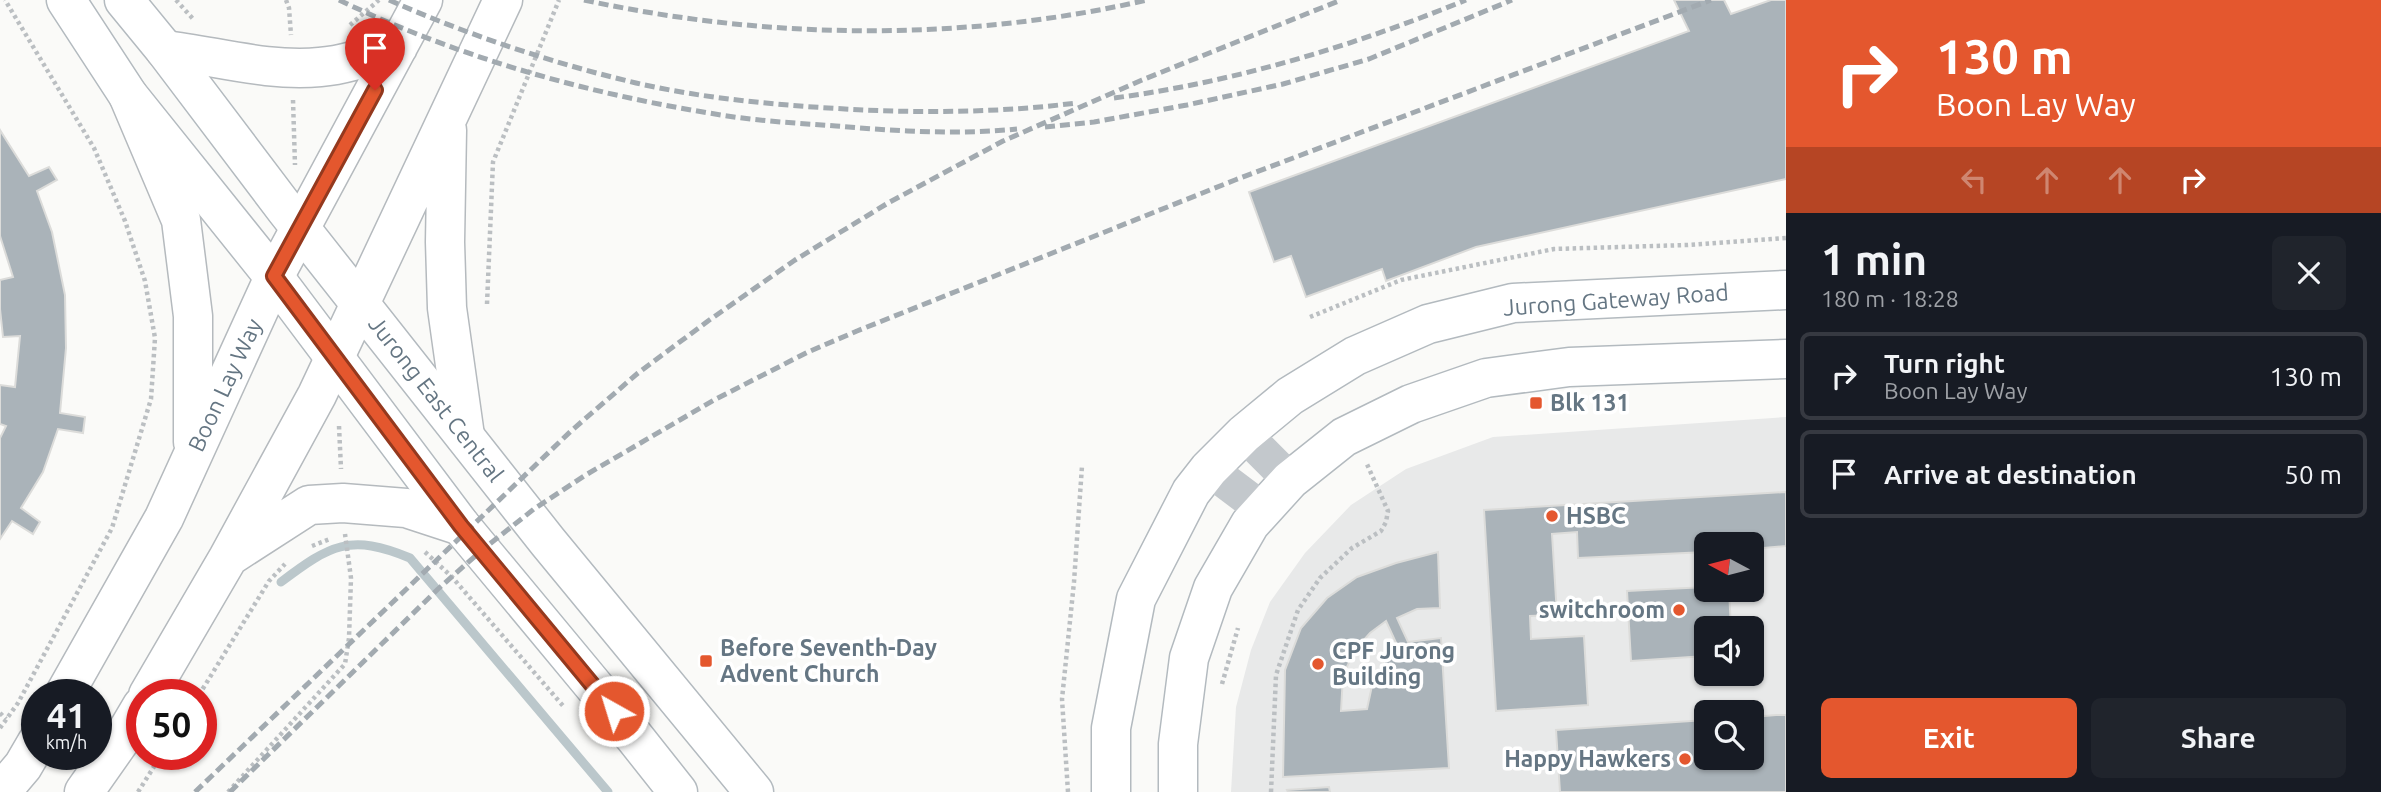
<!DOCTYPE html>
<meta charset="utf-8">
<style>
:root{--surface:#171b24;--page:#20242c;--text:#f1f3f6;--muted:#9ea1a6;--line:#363941;--accent:#e4572e}
body{margin:0;font-family:Ubuntu,sans-serif;background:var(--page);color:var(--text);height:100vh;display:flex;flex-direction:column;font-size:26px;white-space:nowrap}
*{box-sizing:border-box;margin:0}
p{font-size:23px;color:var(--muted)}
.icon{flex:none;width:38px;height:38px;fill:none;stroke:currentColor;stroke-width:2;stroke-linecap:round;stroke-linejoin:round}
.map{position:relative;flex:1;overflow:hidden}
.panel{display:flex;flex-direction:column;background:var(--surface);width:595px}
.panel>*{flex:none}
.top-card{background:#e4572e;color:#fff;overflow:hidden}
.needle{width:46px;rotate:277deg}
.fabs{position:absolute;left:1694px;top:532px;display:grid;gap:14px}
.fabs a{display:grid;place-items:center;width:70px;height:70px;border-radius:10px;background:var(--surface);box-shadow:0 2px 5px #0004;font-size:35px}
.speed{position:absolute;left:21px;top:679px;display:flex;gap:14px;font-size:35px;font-weight:700;text-align:center}
.speed>*{display:grid;place-content:center;width:91px;height:91px;border-radius:50%;background:var(--surface);box-shadow:0 2px 5px #0004;line-height:1}
.speed small{font-size:18px;font-weight:400}
.speed .limit{border:10px solid #d22;background:#fff;color:#111}
.pin{position:absolute;display:grid;place-items:center;width:60px;height:60px;color:#fff;margin:-72px -30px;border-radius:50% 50% 50% 0;rotate:-45deg;box-shadow:0 0 7px #0007}
.pin .icon{rotate:45deg}
.me{position:absolute;width:77px;margin:-38px;rotate:321deg;stroke-linejoin:round;filter:drop-shadow(0 0 5px #0008)}
.turn{display:flex;align-items:center;gap:24px;height:147px;padding:0 35px;font-size:32px}
.turn .icon{width:91px;height:91px;stroke-width:2.5}
.turn b{display:block;font-size:49px;line-height:60px}
.lanes{display:flex;align-items:center;height:66px;padding:0 35px;background:#0003;justify-content:center;gap:35px;direction:ltr}
.lanes .off{opacity:.35}
.round{display:grid;place-items:center;flex:none;width:74px;height:74px;border-radius:10px;background:var(--page)}
.overview{display:flex;align-items:center;justify-content:space-between;height:119px;padding:0 35px}
h1{font-size:42px;font-weight:700;line-height:52px}
.button{display:flex;gap:14px;margin-top:auto;padding:14px 35px}
.button a{flex:1;height:80px;border-radius:10px;background:var(--accent);color:#fff;font-size:28px;font-weight:700;line-height:80px;text-align:center}
.button a+a{background:var(--page);color:var(--text)}
ul{padding:0;list-style:none}
li{display:flex;align-items:center;gap:21px;height:88px;margin:0 14px 10px;padding:0 21px;border:4px solid var(--line);border-radius:10px}
li div{flex:1}
li b{display:block;font-size:26px}
li em{font-style:normal}
main{display:flex;flex:1;min-height:0}
.map>svg:first-child{display:block}
.built{fill:#e8e9e9;fill-rule:evenodd}
.lines{fill:none;stroke-linecap:round;stroke-linejoin:round}
.stream{stroke:#bbc7cb;stroke-width:9}
.building{fill:#aab3b9;stroke:#dcdcda;stroke-width:2;fill-rule:evenodd}
.secondary-casing{stroke:#b3babf;stroke-width:41}
.primary-casing{stroke:#b5babe;stroke-width:41}
.path{stroke:#bbbfc2;stroke-width:4.5;stroke-dasharray:3.5 3.5;stroke-linecap:butt}
.tertiary{stroke:#c3c8cc;stroke-width:35}
.secondary{stroke:#fff;stroke-width:38}
.primary{stroke:#fff;stroke-width:38}
.rail{stroke:#a2aab0;stroke-width:5;stroke-dasharray:10 5;stroke-linecap:butt}
.route-casing{stroke:#94391e;stroke-width:18}
.route{stroke:#e4572e;stroke-width:12}
.poi-dot{fill:#e4572e;stroke:#fff;stroke-width:2.5}
.labels{text-anchor:middle;stroke-width:7;stroke-linejoin:round;paint-order:stroke}
.street-label{font-size:23px;fill:#657683;stroke:#fff}
.poi-label{font-size:23px;font-weight:bold;fill:#657683;stroke:#fff;text-anchor:start}
</style>
<main>
<div class="map">
<svg width="1786" height="792" viewBox="0 0 1786 792">
<rect width="100%" height="100%" fill="#fafaf8"/>
<path class="built" d="M1786,417V792H1231L1236,707L1251,650L1270,602L1305,553L1351,505L1406,469L1493,437ZM1706,544H1752V590H1706ZM1706,628H1752V674H1706ZM1706,712H1752V758H1706Z"/>
<g class="lines">
<path class="stream" d="M281,582C330,545 350,533 410,558L608,792"/>
</g>
<path class="building" d="M1674,0H1724L1731,14L1771,0H1786V179L1476,247L1386,281L1382,269L1306,297L1291,256L1274,262L1249,192L1689,31Z
M0,130L29,176L49,167L57,180L37,191L52,232L65,295L66,348L60,413L85,417L83,433L58,429L43,472L21,508L40,522L33,534L12,521L0,539V438L6,426L0,424V385L15,387L20,336L3,337L0,309V280L13,277L0,236Z
M1786,492V546L1752,549V544H1706V552L1578,558L1577,532L1552,534L1557,615L1530,616L1531,639L1584,636L1588,705L1496,711L1484,510Z
M1438,552L1440,608L1417,609L1397,618L1408,642L1441,638L1449,768L1283,777L1285,670L1301,628L1327,598L1357,577L1396,563ZM1386,621L1398,647L1386,659L1373,681L1367,709L1341,711L1343,675L1355,650L1370,633Z
M1706,587V590H1729L1731,628H1706V656L1631,661L1627,591Z
M1776,715H1786V792H1560L1556,730L1706,720V758H1752V717Z
M1329,787L1330,792H1288L1287,790Z"/>
<g class="lines">
<defs>
<path id="secondary" d="M66,0L128,95L274,277L461,526L598,691L678,792
M124,0L165,50L286,210L548,542L754,792
M1111,792V728L1136,599L1191,492L1209,469L1244,434L1290,396L1355,356L1428,324L1513,303L1786,290
M1178,792V744L1189,658L1213,588L1250,524L1290,480L1344,437L1411,404L1486,378L1569,367L1786,359"/>
<path id="primary" d="M165,50C216,56 268,72 320,67C346,65 373,55 398,47
M128,95L181,220L193,316V442
M447,130L445,242L447,308L465,436
M230,556L309,505L343,503L406,508L461,526
M64,695L164,518L274,277L423,0
M148,695L228,558L317,395L503,0
M1,792L23,766L37,742
M84,792L129,728L142,706"/>
</defs>
<use href="#secondary" class="secondary-casing"/>
<use href="#primary" class="primary-casing"/>
<path class="path" d="M176,0L194,20
M286,0L289,8L291,35
M350,25L379,0
M293,100L295,165
M487,304L493,162L559,0
M1310,317L1401,280L1554,249L1687,245L1786,238
M339,426L341,469
M312,546L330,539
M425,552L452,577L564,707
M1222,684L1238,628
M199,695L269,581L285,564
M0,713L6,719
M0,728L18,703L112,528L151,399L155,338L145,281L125,221L94,148L5,0
M138,792L162,754
M228,792L345,664L349,638L351,578L345,534
M1068,792L1062,699L1074,582L1082,466
M1271,792L1276,675L1298,610L1320,578L1352,548L1381,531L1386,522L1388,511L1366,462"/>
<path class="tertiary" d="M1244,434L1290,480
M1209,469L1262,509"/>
<use href="#secondary" class="secondary"/>
<use href="#primary" class="primary"/>
<path class="rail" d="M339,0C458,57 584,93 715,114C755,121 796,123 836,126C896,131 957,135 1017,129
M389,0C468,35 552,63 636,83C710,100 788,106 863,110C934,113 1006,112 1076,103
M584,0C768,40 964,42 1147,0
M1114,98C1235,82 1353,46 1466,0
M1045,127L1094,122L1187,105L1283,84L1369,59L1512,0
M195,792L571,431L638,373L708,321L795,260L888,203L1003,141L1142,80L1341,0
M230,792L438,589L482,550L534,509L584,476L714,400L808,352L857,331L1235,180L1711,0"/>
</g>
<g class="lines">
<defs>
<path id="route" d="M375,90L274,276L461,526L614,711"/>
</defs>
<use href="#route" class="route-casing"/>
<use href="#route" class="route"/>
</g>
<g class="poi-dot">
<rect x="1529" y="396" width="14" height="14" rx="3.5"/>
<circle cx="1552" cy="516" r="7"/>
<circle cx="1679" cy="610" r="7"/>
<rect x="699" y="654" width="14" height="14" rx="3.5"/>
<circle cx="1318" cy="664" r="7"/>
<circle cx="1685" cy="759" r="7"/>
</g>
<g class="labels">
<g class="street-label">
<text transform="translate(1616 300) rotate(-4)" y="8">Jurong Gateway Road</text>
<text transform="translate(225 385) rotate(-65)" y="8">Boon Lay Way</text>
<text transform="translate(436 399) rotate(52)" y="8">Jurong East Central</text>
</g>
<g class="poi-label">
<text x="1550" y="411">Blk 131</text>
<text x="1566" y="524">HSBC</text>
<text x="1665" y="618" text-anchor="end">switchroom</text>
<text x="720" y="656">Before Seventh-Day<tspan x="720" dy="26">Advent Church</tspan></text>
<text x="1332" y="659">CPF Jurong<tspan x="1332" dy="26">Building</tspan></text>
<text x="1671" y="767" text-anchor="end">Happy Hawkers</text>
</g>
</g>
</svg>
<div class="fabs">
<a><svg class="needle" viewBox="-14 -14 28 28"><path d="M0-13l5 13h-10z" fill="#e53935"/><path d="M0 13l5-13h-10z" fill="#9ea1a6"/></svg></a>
<a><svg class="icon" aria-label="sound" viewBox="0 0 24 24"><path d="M4 9h4l5-4v14l-5-4H4zM17 9q2 3 0 6"/></svg></a>
<a><svg class="icon" aria-label="search" viewBox="0 0 24 24"><circle cx="10" cy="10" r="6"/><path d="M15 15l6 6"/></svg></a>
</div>
<div class="speed"><div>41<small>km/h</small></div><div class="limit">50</div></div>
<div class="pin" style="left:375px;top:90px;background:#d93025"><svg class="icon" aria-label="arrive" viewBox="0 0 24 24"><path d="M6 21V4h12l-3 4 3 4H6"/></svg></div>
<svg class="me" style="left:614px;top:711px" viewBox="-20 -20 40 40"><circle r="17" fill="#e4572e" stroke="#fff" stroke-width="3"/><path d="M0-11L8 9 0 5-8 9z" fill="#fff"/></svg>
</div>
<section class="panel">
<div class="top-card">
<div class="turn"><svg class="icon" aria-label="right" viewBox="0 0 24 24"><path d="M7 20v-9h11M14 6l5 5-5 5"/></svg><div><b>130 m</b>Boon Lay Way</div></div>
<div class="lanes"><svg class="icon off" aria-label="left" viewBox="0 0 24 24"><path d="M17 20v-9H6M10 6l-5 5 5 5"/></svg><svg class="icon off" aria-label="ahead" viewBox="0 0 24 24"><path d="M12 20V5M6 11l6-6 6 6"/></svg><svg class="icon off" aria-label="ahead" viewBox="0 0 24 24"><path d="M12 20V5M6 11l6-6 6 6"/></svg><svg class="icon" aria-label="right" viewBox="0 0 24 24"><path d="M7 20v-9h11M14 6l5 5-5 5"/></svg></div>
</div>
<div class="overview"><div><h1>1 min</h1><p>180 m · 18:28</p></div><a class="round"><svg class="icon" aria-label="close" viewBox="0 0 24 24"><path d="M6 6l12 12M18 6L6 18"/></svg></a></div>
<ul>
<li><svg class="icon" aria-label="right" viewBox="0 0 24 24"><path d="M7 20v-9h11M14 6l5 5-5 5"/></svg><div><b>Turn right</b><p>Boon Lay Way</p></div><em>130 m</em></li>
<li><svg class="icon" aria-label="arrive" viewBox="0 0 24 24"><path d="M6 21V4h12l-3 4 3 4H6"/></svg><div><b>Arrive at destination</b></div><em>50 m</em></li>
</ul>
<div class="button"><a>Exit</a><a>Share</a></div>
</section>
</main>
